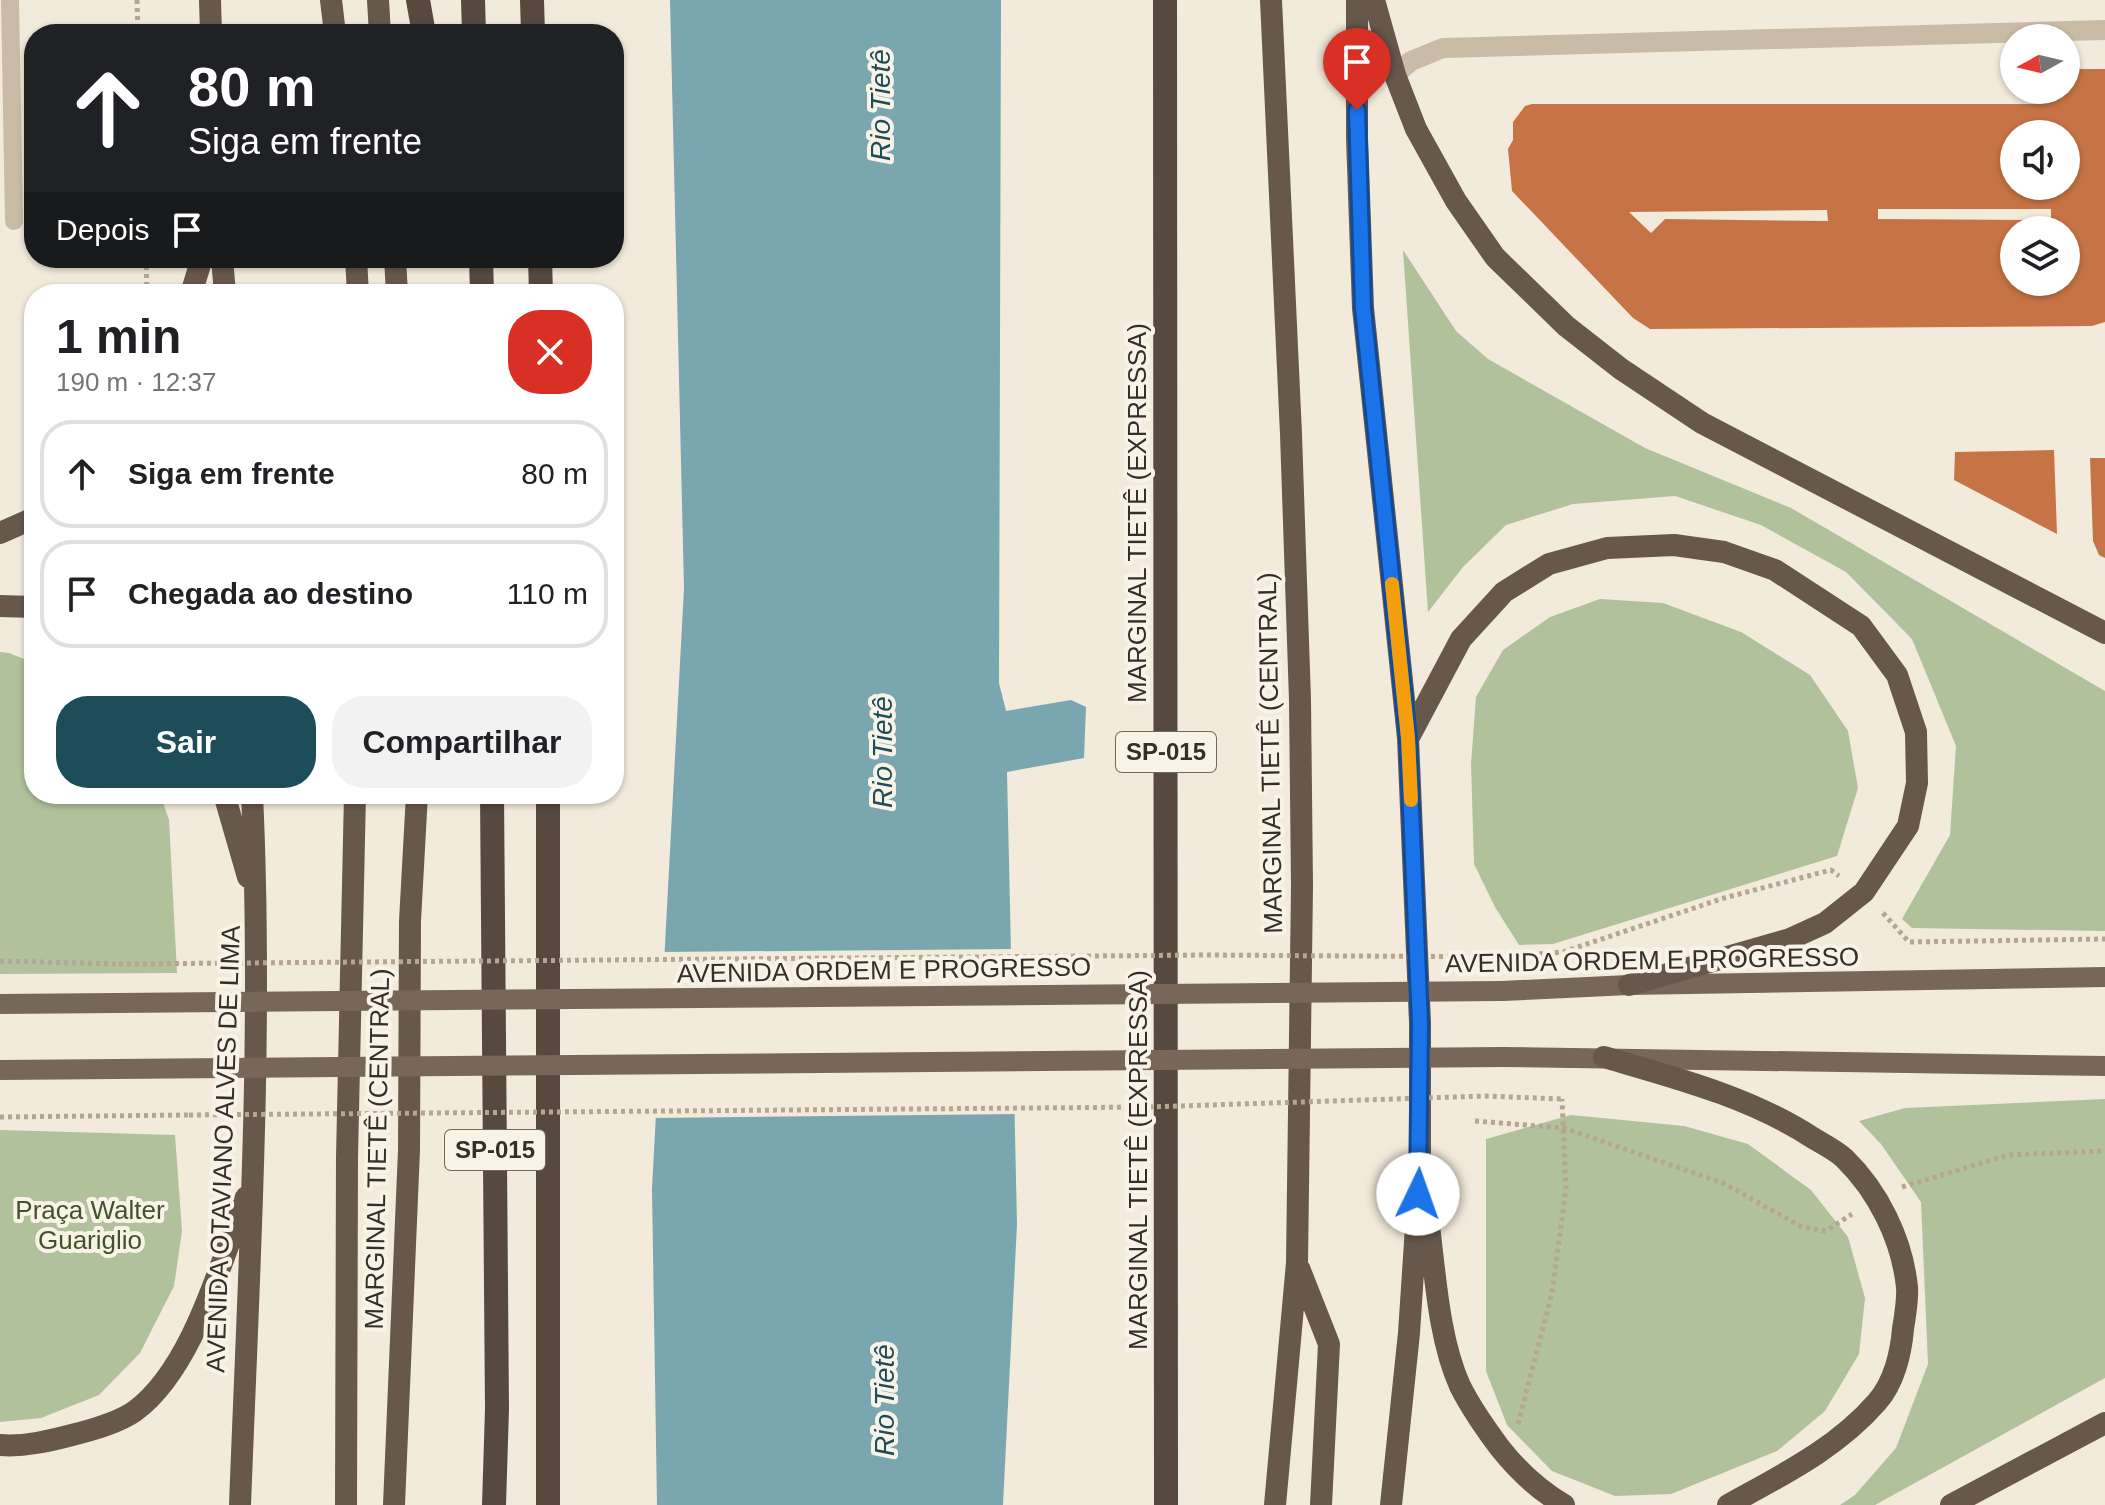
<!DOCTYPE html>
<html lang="pt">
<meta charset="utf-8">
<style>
:root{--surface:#fff;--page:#f2f2f2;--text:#202124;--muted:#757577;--line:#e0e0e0;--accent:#1d4d58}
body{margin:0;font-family:Helvetica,sans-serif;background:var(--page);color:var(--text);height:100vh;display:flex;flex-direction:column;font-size:30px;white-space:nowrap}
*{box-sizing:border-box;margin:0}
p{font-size:26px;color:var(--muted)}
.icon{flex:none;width:44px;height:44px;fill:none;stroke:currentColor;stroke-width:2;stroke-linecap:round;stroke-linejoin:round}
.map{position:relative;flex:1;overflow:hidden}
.panel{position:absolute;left:24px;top:284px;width:600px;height:520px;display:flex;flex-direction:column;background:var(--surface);border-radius:32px;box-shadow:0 2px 6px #0004}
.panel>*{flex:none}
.banner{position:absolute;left:24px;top:24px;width:600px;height:244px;border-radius:32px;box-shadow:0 2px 6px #0004;background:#202124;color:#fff;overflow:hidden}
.needle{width:52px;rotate:262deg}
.buttons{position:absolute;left:2000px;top:24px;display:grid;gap:16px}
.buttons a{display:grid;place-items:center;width:80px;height:80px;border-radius:50%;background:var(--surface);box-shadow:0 2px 6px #0004;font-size:40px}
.pin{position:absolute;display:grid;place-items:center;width:68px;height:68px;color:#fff;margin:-82px -34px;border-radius:50% 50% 50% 0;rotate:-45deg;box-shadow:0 0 8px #0007}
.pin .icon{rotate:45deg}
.me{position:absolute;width:88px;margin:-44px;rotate:3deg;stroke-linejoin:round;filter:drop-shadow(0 0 6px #0008)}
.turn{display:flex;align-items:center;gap:28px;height:168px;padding:0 32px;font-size:36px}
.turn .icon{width:104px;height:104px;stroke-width:2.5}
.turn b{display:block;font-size:56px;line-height:68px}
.then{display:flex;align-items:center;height:76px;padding:0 32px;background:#0003;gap:16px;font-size:30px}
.round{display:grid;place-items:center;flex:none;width:84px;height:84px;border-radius:32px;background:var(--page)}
.overview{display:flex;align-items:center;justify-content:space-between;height:136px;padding:0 32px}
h1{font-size:48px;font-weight:800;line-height:60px}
.action{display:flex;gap:16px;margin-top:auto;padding:16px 32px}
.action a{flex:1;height:92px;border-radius:32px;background:var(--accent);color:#fff;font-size:32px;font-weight:800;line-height:92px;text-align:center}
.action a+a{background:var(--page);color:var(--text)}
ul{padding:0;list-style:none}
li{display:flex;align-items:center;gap:24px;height:108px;margin:0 16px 12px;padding:0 16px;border:4px solid var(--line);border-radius:32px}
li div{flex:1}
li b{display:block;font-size:30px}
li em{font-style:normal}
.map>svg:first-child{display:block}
.green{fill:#b0c19b}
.water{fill:#7aa6af}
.pier{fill:#f2eadb}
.building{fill:#c67445;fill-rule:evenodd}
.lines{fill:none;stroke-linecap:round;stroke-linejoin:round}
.path{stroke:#b6a591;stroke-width:5;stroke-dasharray:4 4;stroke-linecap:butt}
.service{stroke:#cabba7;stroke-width:18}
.tertiary{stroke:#cabba7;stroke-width:20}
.primary{stroke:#786759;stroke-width:20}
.trunk{stroke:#68584c;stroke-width:22}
.motorway{stroke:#57493f;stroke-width:24}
.path-bridge{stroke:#b6a591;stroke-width:5;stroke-dasharray:4 4;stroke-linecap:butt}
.primary-bridge{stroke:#786759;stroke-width:20}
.route-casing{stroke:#114b97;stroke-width:20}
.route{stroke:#1a73e8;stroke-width:14}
.slow{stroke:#f59e0b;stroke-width:14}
.labels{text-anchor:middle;stroke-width:8;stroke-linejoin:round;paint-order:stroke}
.shield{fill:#f9f3e7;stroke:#706961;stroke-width:2}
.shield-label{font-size:24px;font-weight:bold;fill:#362e28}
.street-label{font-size:26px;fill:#362e28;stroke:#f9f3e7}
.park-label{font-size:26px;fill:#40542b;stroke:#f9f3e7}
.water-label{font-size:28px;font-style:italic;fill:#1d4d58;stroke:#f9f3e7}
</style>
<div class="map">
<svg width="2105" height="1505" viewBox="0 0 2105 1505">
<rect width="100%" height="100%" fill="#f2eadb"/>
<path class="green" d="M1403,250L1456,331L1488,359L1645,448L1791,508L2105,691V931L1912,928L1902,919L1950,835L1956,746L1912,639L1846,572L1761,525L1675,496L1573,504L1506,525L1463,567L1428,612Z
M1600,599L1663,603L1741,632L1810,675L1848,731L1858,788L1837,856L1553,944L1519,945L1495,907L1474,864L1471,764L1476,697L1503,650L1550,617Z
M0,652L9,653L34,663V794H160L169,820L177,973L0,974Z
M2105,1099V1378L1875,1505H1840L1855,1495L1896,1448L1928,1364L1921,1202L1881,1144L1859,1121L1905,1108Z
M1571,1115L1684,1126L1748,1144L1811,1190L1848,1237L1865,1298L1859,1354L1825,1411L1777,1451L1671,1494L1615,1496L1552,1471L1507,1425L1486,1371V1139Z
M0,1130L175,1135L182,1231L174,1286L140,1353L99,1395L41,1418L0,1422Z"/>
<path class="water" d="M670,0H1001L999,683L1006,711L1071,700L1086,707L1084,758L1007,772L1017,1224L1003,1505H657L652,1189L684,588Z"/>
<path class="pier" d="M1015,949L1019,1114L651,1118L660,952Z"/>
<path class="building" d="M2066,69H2105V322L2092,326L1650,329L1633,318L1512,191L1508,149L1513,140V122L1525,106L1532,104H2037V90H2066ZM2014,134H2066V186H2014ZM1878,209H2051V220L1878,219ZM1827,210L1828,221L1665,219L1651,233L1629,212ZM2014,230H2066V282H2014Z
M2054,450L2057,534L1954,480L1955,452Z
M2090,458H2105V558L2099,555L2093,541Z"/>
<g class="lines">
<path class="path" d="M137,0L138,34
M146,258L147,294
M1883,913L1909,942L2105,939
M1499,957L1563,952L1724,898L1831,870L1839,876
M0,961L119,964
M0,1117L189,1115
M1475,1121L1564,1128L1723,1183L1802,1227L1826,1231L1852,1214
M1902,1187L2008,1155L2105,1151
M1518,1424L1552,1293L1566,1189L1562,1099"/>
<path class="service" d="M10,0L14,221"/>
<path class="tertiary" d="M1395,75L1411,61L1443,48L2105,30"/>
<path class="primary" d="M1502,991L1629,985L2105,977
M0,1004L116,1003
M1503,1057L2105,1066
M0,1070L116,1069"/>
<path class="trunk" d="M210,0L211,34
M331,0L335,34
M378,0L380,34
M1271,0L1291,434L1300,700L1302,886L1297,1263L1275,1505
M1357,0V138L1363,308L1408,738L1420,1023V1166L1409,1333L1391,1505
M1374,0L1395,75L1416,129L1456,201L1495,257L1566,326L1621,369L1702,423L2105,633
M222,258L225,294
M356,258L358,294
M395,258L397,294
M191,294L202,258
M0,533L34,518
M0,606L34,607
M1409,737L1461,639L1504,592L1549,564L1607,548L1674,545L1724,552L1775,570L1861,626L1897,675L1916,732L1917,783L1908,826L1864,892L1825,923L1790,939L1629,985
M224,794L248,877
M1604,1057C1676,1078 1750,1097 1813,1138C1823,1144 1835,1150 1844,1158C1878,1191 1902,1239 1907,1287C1908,1300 1905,1316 1903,1329C1901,1353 1894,1383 1877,1402C1836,1449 1782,1475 1728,1505
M1427,1211C1435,1266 1437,1335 1460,1386C1471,1408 1485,1428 1500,1448C1518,1471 1539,1490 1564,1505
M1299,1268L1329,1344L1321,1505
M0,1445C24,1447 49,1441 72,1435C92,1430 118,1423 135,1411C193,1368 220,1263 246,1197
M240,1505C249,1268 263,1031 252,794
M346,1505L347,1157L355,794
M394,1505L409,1150L410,921L417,794
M1951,1505L2105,1423"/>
<path class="motorway" d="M418,0L424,34
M473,0L474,34
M532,0L533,34
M1165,0L1166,1505
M481,258L482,294
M540,258L541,294
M492,794L497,1409L494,1505
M548,794V1505"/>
<path class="path-bridge" d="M119,964L1208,955L1499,957
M189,1115L1148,1107L1485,1096L1562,1099"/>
<path class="primary-bridge" d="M116,1003L1502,991
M116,1069L1503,1057"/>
</g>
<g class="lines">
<defs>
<path id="route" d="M1357,110L1363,308L1408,738L1420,1023L1418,1194"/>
</defs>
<use href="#route" class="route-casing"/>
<use href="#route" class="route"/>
<path class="slow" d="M1392,584L1408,738L1411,800"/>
</g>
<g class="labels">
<g class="shield">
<rect x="1116" y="732" width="100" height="40" rx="6"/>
<rect x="445" y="1130" width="100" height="40" rx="6"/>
</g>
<g class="shield-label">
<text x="1166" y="760">SP-015</text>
<text x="495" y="1158">SP-015</text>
</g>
<g class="street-label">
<text transform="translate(1137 513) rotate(-90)" y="9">MARGINAL TIETÊ (EXPRESSA)</text>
<text transform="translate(1270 753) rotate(-91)" y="9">MARGINAL TIETÊ (CENTRAL)</text>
<text transform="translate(1652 960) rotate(-1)" y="9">AVENIDA ORDEM E PROGRESSO</text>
<text transform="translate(884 970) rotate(-1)" y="9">AVENIDA ORDEM E PROGRESSO</text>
<text transform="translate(223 1149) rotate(-88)" y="9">AVENIDA OTAVIANO ALVES DE LIMA</text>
<text transform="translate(377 1149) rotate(-89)" y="9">MARGINAL TIETÊ (CENTRAL)</text>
<text transform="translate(1138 1160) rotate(-90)" y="9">MARGINAL TIETÊ (EXPRESSA)</text>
</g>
<g class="park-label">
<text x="90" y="1219">Praça Walter<tspan x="90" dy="30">Guariglio</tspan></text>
</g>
<g class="water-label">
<text transform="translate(880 105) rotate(-90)" y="10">Rio Tietê</text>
<text transform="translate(882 752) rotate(-90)" y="10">Rio Tietê</text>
<text transform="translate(884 1400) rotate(-90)" y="10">Rio Tietê</text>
</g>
</g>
</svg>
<div class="buttons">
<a><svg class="needle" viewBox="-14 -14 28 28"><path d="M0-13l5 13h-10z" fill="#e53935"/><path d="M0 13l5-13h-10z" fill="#757577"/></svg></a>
<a><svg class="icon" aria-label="sound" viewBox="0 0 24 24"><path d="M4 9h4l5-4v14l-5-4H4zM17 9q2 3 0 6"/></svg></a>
<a><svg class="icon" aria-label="layers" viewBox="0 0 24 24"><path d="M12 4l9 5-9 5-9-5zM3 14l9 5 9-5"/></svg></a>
</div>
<div class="pin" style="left:1357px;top:110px;background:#d93025"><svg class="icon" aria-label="arrive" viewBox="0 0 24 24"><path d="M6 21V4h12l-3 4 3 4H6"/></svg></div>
<svg class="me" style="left:1418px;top:1194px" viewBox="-20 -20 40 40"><circle r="19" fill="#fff"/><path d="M0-13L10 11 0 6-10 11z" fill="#1a73e8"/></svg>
<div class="banner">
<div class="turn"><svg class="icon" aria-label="ahead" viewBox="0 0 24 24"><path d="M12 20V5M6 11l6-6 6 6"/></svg><div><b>80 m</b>Siga em frente</div></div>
<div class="then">Depois<svg class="icon" aria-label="arrive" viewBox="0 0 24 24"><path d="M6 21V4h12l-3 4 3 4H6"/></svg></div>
</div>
<section class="panel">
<div class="overview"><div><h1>1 min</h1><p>190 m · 12:37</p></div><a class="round" style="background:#d93025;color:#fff"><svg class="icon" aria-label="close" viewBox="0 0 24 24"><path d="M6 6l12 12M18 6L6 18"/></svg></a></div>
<ul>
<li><svg class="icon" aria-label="ahead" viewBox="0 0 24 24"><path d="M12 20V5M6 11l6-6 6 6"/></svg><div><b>Siga em frente</b></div><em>80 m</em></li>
<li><svg class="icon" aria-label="arrive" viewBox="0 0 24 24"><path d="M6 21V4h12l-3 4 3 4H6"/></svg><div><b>Chegada ao destino</b></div><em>110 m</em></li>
</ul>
<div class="action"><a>Sair</a><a>Compartilhar</a></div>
</section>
</div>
